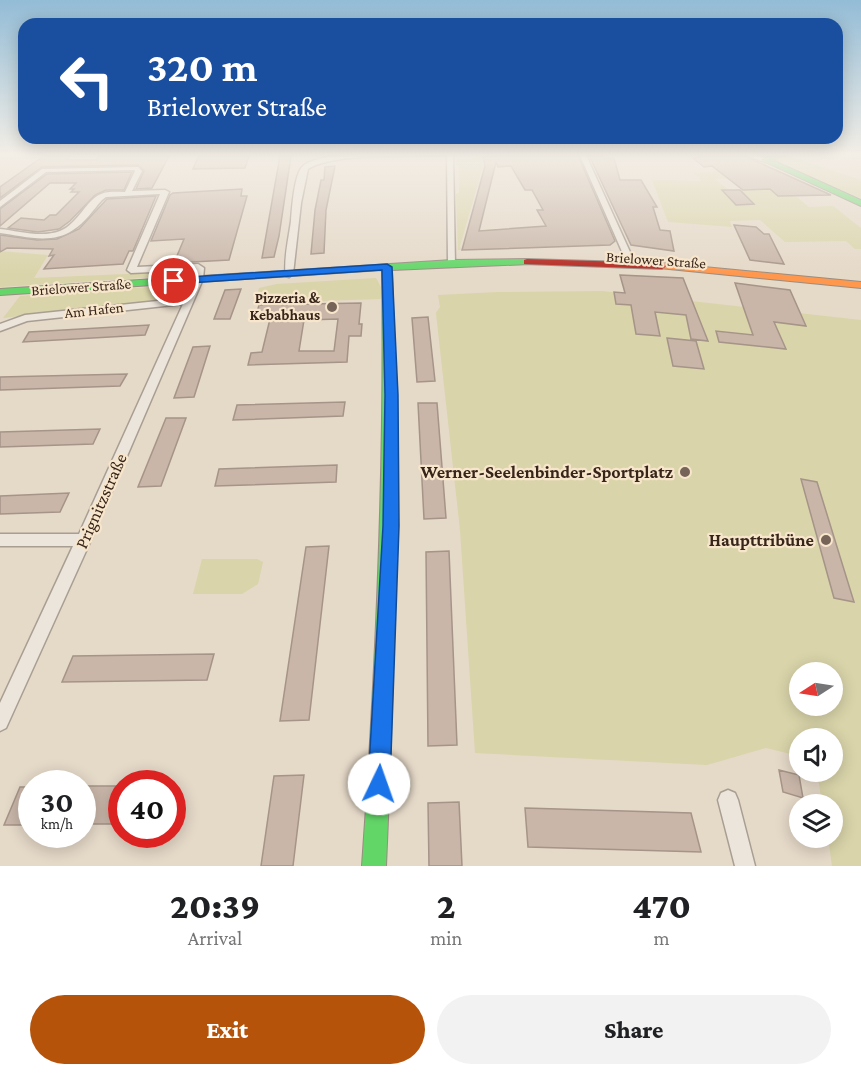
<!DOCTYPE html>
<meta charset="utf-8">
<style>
:root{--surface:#fff;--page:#f2f2f2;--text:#202124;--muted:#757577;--accent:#b45309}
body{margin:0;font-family:"Crimson Pro",serif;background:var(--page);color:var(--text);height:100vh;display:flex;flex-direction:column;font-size:22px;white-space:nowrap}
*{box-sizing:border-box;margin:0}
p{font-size:20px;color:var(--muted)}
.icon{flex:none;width:33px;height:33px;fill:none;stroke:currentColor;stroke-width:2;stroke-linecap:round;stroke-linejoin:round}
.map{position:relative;height:866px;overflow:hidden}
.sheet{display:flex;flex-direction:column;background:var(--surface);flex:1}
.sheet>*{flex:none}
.top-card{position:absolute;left:18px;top:18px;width:825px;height:126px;border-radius:18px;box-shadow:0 3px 15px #0003;background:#1a4fa0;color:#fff;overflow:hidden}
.needle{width:39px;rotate:258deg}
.tools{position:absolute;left:789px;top:662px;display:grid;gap:12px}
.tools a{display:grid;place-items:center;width:54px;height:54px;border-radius:50%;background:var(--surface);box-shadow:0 3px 15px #0003;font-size:30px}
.speed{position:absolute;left:18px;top:770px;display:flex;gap:12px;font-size:30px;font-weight:700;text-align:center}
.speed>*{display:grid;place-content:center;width:78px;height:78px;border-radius:50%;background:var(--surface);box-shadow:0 3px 15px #0003;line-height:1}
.speed small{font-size:15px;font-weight:400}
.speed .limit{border:9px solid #d22;background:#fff;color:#111}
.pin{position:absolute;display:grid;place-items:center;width:51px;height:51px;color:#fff;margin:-26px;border:3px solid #fff;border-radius:50%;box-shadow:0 2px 6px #0007}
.me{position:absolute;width:66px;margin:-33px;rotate:3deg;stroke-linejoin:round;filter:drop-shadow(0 0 4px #0008)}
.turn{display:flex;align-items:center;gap:21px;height:126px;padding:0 30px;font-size:27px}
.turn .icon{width:78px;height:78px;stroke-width:2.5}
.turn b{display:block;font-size:42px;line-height:51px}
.eta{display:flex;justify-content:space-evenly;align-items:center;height:102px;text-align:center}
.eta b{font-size:36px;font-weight:800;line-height:42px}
.cta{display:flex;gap:12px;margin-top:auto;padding:12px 30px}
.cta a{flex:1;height:69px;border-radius:36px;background:var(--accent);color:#fff;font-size:24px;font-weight:800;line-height:69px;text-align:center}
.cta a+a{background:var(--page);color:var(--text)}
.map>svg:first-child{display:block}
.green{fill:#d9d4a9;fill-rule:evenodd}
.building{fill:#c9b6a9;stroke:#a59488;stroke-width:1.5;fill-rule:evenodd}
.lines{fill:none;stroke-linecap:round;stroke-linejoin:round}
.street-casing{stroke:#a99e92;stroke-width:3}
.fast-casing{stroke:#998d82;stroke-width:2}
.slow-casing{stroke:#998d82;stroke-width:2}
.jam-casing{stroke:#998d82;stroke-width:2}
.street{fill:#ece5db;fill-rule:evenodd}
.fast{fill:#63d668;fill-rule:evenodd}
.slow{fill:#ff974d;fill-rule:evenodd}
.jam{fill:#b3261e;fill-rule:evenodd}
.route{fill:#1a73e8;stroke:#114b97;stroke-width:1.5}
.poi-dot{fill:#756457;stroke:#f8e6cc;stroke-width:2}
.labels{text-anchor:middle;stroke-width:4.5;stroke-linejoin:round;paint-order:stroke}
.far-street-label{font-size:15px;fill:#38251a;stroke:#f8e6cc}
.far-poi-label{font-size:15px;font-weight:bold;fill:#38251a;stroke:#f8e6cc;text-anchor:end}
.poi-label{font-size:18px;font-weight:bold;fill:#38251a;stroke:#f8e6cc;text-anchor:end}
.street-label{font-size:18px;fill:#38251a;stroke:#f8e6cc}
</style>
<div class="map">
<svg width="861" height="866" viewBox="0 0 861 866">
<rect width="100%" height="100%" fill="#e5d9c8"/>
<path class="green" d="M746,153H780L861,180V198L832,186L829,187L764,156Z
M481,157L483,166L460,246L461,250H458L456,194L459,193V166L456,165V160Z
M739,170L748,177L715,179L729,190L787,189L809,207L833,206L861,228V249H855L846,241L785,242L760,220L730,221L732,227L668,222L652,180L702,181L694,173Z
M0,251L48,255L34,278L197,271L188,275L0,287Z
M376,278L381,287V299L255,303L259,288L277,284Z
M178,285L185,288L181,297L3,318L20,296Z
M602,291L861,320V866H832L828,837H832V804H822L817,771H832V738H800L799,756L766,748L707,765L475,753L460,530L436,313L440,307L438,295L498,292ZM800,672H832V705H800Z
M202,559H257L263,562L258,584L242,594H193Z"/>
<path class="building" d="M103,153L170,154L152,188L136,189L144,171L138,165L42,167L0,198V187L45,155L70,156L66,160H96Z
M200,153H250L245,168L193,169Z
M545,153H577L615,241L610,245L462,250L485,166L483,157ZM496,162L498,167L511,166L525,190H532L543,210H537L546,226L479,231Z
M588,153H600L603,158H614L620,180H641L657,207H653L660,230L670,231L674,251L631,245Z
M695,153H738L831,195L778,196L770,189L743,190L712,166L704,167L693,158L701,157Z
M280,156H291L279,236L274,257L262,258Z
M335,166L326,210L324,253L311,254L315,210L321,180H324L325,167Z
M132,172L124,190H106L95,195L70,221L59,229L38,232L8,228L21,218L44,220L50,215H56L79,192H71L74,189H70L76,183H50L0,226V209L47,174Z
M242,189L241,196H247L229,260L174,263L184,239L151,241L170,195L173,193Z
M722,190H740L754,204L736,205Z
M156,196L133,251H129L123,264L44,269L54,255L49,256L53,249L7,248L0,252V235L37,240L57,239L79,229L107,199Z
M734,225L756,227L764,234H769L784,264L750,260Z
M620,275L683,278L708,341L691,339L686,315L655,312L660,336L636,334L631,305L616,304L614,292L625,293Z
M735,283L790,290L806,326L774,322L786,349L719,342L716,331L753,335Z
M241,289L230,319H214L225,290Z
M361,303L359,324H362L361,336H349L347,362L248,365L251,353L262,352L270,319L255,320L259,305ZM338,319L334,351H299L304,320Z
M428,317L435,381L417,382L412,318Z
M149,325L145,335L23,342L29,332Z
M667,338L696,341L704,369L673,366Z
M210,346L194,397L174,398L193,347Z
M127,374L120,386L0,390V377Z
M345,402L343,416L233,420L237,405Z
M418,403H437L446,518L424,519Z
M166,418H186L161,486L138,487Z
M100,429L93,444L0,447V432Z
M337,465L336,482L215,486L219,469Z
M801,479L817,482L854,602L834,598Z
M69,493L60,512L0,514V496Z
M329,546L309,720L280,721L306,547Z
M449,551L457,745L428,746L426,552Z
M214,654L207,680L62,682L73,656Z
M779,770L799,775L803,798L783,792Z
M304,775L293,866H261L274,776Z
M82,786H122V824H82Z
M20,787H32V825H4Z
M459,802L462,866H429L428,803Z
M525,808L691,813L701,852L528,847Z"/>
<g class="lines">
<defs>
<path id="street" d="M453,153L455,265L448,263L447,155C413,157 335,152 308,169L301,203L293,274L289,277L286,276C283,262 289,236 291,221C292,208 294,176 302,167C318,149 427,153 453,153Z
M579,153H585L635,263L634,265L627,263Z
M740,153H751L768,160L765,162Z
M138,167L142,171L132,191L165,190L169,192L137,267L198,264L204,268L203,279L91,540L6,728L0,731V703L73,546H0V534H79L183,304L27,321L0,331V324L25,315L186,298L194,280L195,270L131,273L127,270L160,194L106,197L102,200C93,210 85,223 73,230C52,245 23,236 0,233V229C18,231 42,238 60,231C78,224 86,200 101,194C108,191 117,192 125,192L135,171L134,170L46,172L0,207V201L42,169Z
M728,790L735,793L738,800L755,866H735L718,800L721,793Z"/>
<path id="fast" d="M778,153H789L772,160L861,200V206L761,160Z
M527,259L530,260V264L392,270C399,469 395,667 386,866H362C376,668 385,469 382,270L0,295V289L452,260Z"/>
<path id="slow" d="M662,263L861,282V288L659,268L657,266Z"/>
<path id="jam" d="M527,259L662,263L667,266L662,269L524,264V260Z"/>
</defs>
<use href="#street" class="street-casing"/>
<use href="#fast" class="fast-casing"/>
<use href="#slow" class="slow-casing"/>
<use href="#jam" class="jam-casing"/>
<use href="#street" class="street"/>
<use href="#fast" class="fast"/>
<use href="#slow" class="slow"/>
<use href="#jam" class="jam"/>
</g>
<linearGradient id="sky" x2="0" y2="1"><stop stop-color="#93bcd6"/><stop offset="0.56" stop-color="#f3eee6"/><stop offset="1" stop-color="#f3eee6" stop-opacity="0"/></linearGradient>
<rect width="861" height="275" fill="url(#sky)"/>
<path class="route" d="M387,264L392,267L398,395L399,526L390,784L387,792L379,795L371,792L368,784L383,526L385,395L382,270L174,284L169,281L174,278Z"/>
<g class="poi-dot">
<circle cx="332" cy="307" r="6"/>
<circle cx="685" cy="472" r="6"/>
<circle cx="826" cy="540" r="6"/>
</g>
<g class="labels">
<g class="far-street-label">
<text transform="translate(656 260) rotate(4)" y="5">Brielower Straße</text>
<text transform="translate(81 287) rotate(-4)" y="5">Brielower Straße</text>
<text transform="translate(94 310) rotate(-6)" y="5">Am Hafen</text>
</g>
<g class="far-poi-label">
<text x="320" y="303">Pizzeria &amp;<tspan x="320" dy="17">Kebabhaus</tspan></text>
</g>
<g class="poi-label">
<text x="673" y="478">Werner-Seelenbinder-Sportplatz</text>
<text x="814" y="546">Haupttribüne</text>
</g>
<g class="street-label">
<text transform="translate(101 501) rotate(-66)" y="6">Prignitzstraße</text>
</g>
</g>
</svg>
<div class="tools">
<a><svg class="needle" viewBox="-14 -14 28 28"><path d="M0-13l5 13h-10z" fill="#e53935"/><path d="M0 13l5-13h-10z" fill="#757577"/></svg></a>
<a><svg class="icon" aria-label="sound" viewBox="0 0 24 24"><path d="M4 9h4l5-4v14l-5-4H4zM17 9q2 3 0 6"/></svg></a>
<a><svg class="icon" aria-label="layers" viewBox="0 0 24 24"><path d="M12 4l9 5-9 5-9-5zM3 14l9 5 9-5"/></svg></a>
</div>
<div class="speed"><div>30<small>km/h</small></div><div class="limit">40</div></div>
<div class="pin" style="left:174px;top:281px;background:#d93025"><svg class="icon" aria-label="arrive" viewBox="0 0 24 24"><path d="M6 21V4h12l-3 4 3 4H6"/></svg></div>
<svg class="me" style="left:379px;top:784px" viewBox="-20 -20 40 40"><circle r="19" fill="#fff"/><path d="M0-13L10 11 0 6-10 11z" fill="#1a73e8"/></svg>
<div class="top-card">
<div class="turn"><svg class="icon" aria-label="left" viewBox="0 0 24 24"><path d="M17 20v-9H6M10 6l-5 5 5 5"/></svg><div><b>320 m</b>Brielower Straße</div></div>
</div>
</div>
<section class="sheet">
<div class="eta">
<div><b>20:39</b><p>Arrival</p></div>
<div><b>2</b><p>min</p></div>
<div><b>470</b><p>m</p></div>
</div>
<div class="cta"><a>Exit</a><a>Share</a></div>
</section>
